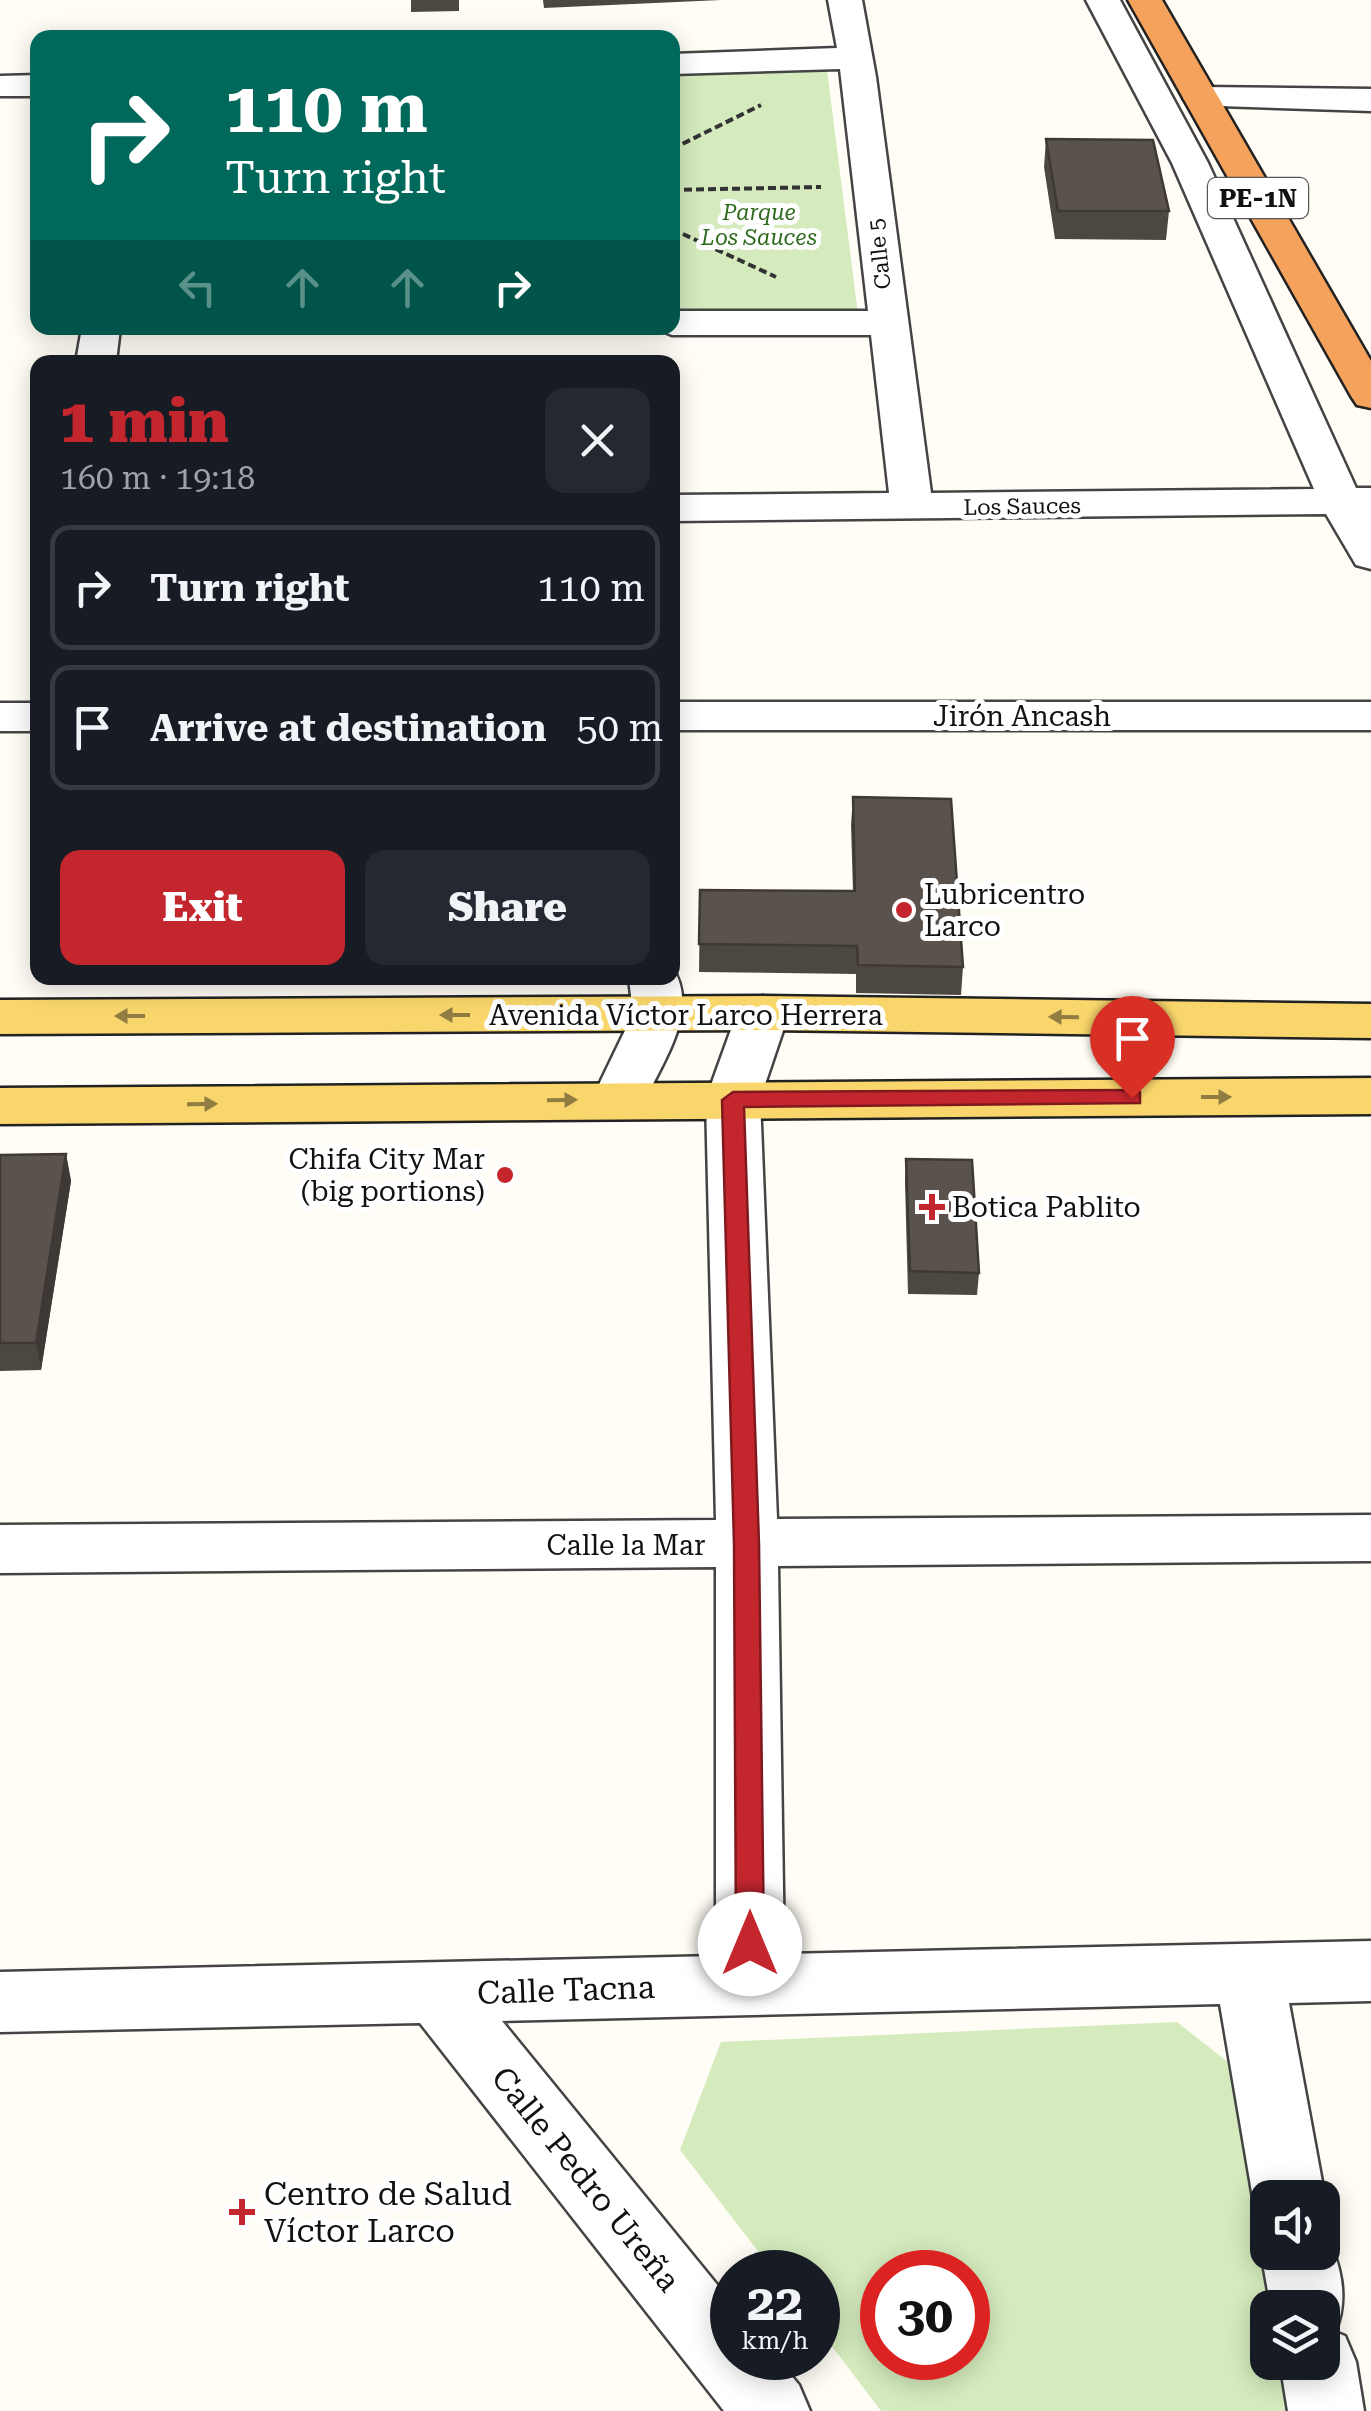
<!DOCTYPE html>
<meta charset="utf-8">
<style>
:root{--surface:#171b24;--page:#242831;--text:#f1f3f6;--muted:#9ea1a6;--line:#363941;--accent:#c4262e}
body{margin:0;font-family:"Roboto Serif",serif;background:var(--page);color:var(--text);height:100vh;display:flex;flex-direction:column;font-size:38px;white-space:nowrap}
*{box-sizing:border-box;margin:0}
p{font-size:32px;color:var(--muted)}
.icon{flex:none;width:55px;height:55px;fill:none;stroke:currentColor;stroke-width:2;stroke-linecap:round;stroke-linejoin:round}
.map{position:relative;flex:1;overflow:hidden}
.side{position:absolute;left:30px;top:355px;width:650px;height:630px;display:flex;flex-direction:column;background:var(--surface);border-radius:20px;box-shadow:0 5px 25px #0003}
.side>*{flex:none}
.banner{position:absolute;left:30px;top:30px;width:650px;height:305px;border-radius:20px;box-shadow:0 5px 25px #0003;background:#00695c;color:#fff;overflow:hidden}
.tools{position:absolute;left:1250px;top:2180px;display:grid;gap:20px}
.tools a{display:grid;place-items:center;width:90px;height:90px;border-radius:20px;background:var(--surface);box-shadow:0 5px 25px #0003;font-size:50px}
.speed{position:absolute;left:710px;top:2250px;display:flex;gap:20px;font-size:50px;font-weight:700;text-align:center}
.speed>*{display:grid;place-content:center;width:130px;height:130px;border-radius:50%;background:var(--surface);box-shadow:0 5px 25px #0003;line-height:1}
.speed small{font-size:25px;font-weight:400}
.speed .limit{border:15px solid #d22;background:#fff;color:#111}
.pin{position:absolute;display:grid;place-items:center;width:85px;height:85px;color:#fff;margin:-102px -42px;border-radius:50% 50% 50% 0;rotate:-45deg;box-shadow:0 0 10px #0007}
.pin .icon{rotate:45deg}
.me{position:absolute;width:110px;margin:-55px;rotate:0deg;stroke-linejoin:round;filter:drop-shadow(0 0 8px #0008)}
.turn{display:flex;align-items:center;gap:35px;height:210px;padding:0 30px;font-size:45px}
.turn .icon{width:130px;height:130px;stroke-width:2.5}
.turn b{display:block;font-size:70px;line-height:85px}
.lanes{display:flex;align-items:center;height:95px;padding:0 30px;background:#0003;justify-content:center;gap:50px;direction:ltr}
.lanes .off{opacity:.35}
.round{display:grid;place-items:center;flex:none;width:105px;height:105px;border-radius:20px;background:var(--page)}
.overview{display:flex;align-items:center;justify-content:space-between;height:170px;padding:0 30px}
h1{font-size:60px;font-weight:800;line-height:75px;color:var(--accent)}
.button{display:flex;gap:20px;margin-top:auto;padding:20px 30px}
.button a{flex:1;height:115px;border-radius:20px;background:var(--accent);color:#fff;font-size:40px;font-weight:800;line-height:115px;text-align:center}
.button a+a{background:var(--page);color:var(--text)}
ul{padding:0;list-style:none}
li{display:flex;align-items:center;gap:30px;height:125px;margin:0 20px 15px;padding:0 10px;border:5px solid var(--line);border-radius:20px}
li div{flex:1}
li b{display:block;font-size:38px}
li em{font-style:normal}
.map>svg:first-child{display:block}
.green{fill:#d5ebbd;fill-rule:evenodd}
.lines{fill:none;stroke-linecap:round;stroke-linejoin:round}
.minor-casing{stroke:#444;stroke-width:5}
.major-casing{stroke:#222;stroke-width:5}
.highway-casing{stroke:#222;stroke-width:5}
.path{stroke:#333;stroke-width:4;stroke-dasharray:8 4;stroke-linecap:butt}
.minor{fill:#fff;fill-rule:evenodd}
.major{fill:#f9d66b;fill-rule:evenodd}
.highway{fill:#f5a25d;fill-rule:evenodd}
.wall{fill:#4d4742}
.shaded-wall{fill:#3f3936}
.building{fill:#5a524d;stroke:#3f3936;stroke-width:2.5}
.oneway{fill:#917d42}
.route{fill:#c4262e;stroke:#7f191e;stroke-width:2.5}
.poi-dot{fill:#c4262e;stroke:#fff;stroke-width:4}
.labels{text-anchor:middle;stroke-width:10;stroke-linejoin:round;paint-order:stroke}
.far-park-label{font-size:22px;font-style:italic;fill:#2f6b1f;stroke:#fff}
.far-street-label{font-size:22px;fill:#111;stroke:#fff}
.shield{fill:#fff;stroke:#585858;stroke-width:2.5}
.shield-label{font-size:25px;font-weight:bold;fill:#111}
.street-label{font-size:28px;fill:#111;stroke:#fff}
.poi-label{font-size:28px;fill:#111;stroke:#fff;text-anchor:start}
.near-street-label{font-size:32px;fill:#111;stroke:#fff}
.near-poi-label{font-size:32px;fill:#111;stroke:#fff;text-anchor:start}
</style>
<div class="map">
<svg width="1371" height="2411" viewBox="0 0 1371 2411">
<rect width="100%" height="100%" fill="#fffdf5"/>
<path class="green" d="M827,70L858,314H673L672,75Z
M1177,2022L1252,2081L1268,2198V2252L1286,2307L1268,2308V2362L1294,2363L1301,2411H881L818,2328V2272H774L680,2150L721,2042ZM882,2272H968V2358H882Z"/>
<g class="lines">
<defs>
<path id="minor" d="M828,0H862L876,77L931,493L1314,489L1172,163L1086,0H1120L1208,163L1356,488H1371V569L1356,565L1326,514L672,521V495L889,493L871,335H672L655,328H672V311H868L840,69L672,74V54L837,48Z
M38,75V96H0V76Z
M1201,87L1371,89V111L1189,105L1183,98L1189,91Z
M82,328H120L116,362H76Z
M672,702H1371V730H672Z
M0,703H38V731H0Z
M672,967C700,1010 664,1058 646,1099L638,1112L619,1117L600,1112L592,1099L633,1014L629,978H672Z
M763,996L781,1001L789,1013L760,1099L777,1519L1371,1515V1561L778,1566L784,1954L1371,1941V2001L1289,2003L1325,2198L1322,2204V2198H1268V2223L1253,2198L1220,2004L502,2021L732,2303V2358H777L799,2385L810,2411H724L420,2023L0,2032V1972L716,1956V1567L0,1573V1525L716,1520L706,1099L737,1013L745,1001Z
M1324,2228C1340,2263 1350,2297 1335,2332L1345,2336L1356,2362L1364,2411H1288L1280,2362H1322V2308H1271L1261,2252L1268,2238V2252H1322Z"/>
<path id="major" d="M763,996L1371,1004V1038L763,1030L0,1034V1000Z
M1371,1078V1114L0,1124V1088Z"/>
<path id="highway" d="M1128,0H1162L1371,361V408L1357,405L1351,396Z"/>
</defs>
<use href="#minor" class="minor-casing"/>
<use href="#major" class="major-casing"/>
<use href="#highway" class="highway-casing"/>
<path class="path" d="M672,149L761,105
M672,190L821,187
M672,229L776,277"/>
<use href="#minor" class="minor"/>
<use href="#major" class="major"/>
<use href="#highway" class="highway"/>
</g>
<path class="wall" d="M411,0H459V11L411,12Z
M543,0H721L544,8Z
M1046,139L1169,211L1166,240L1055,239L1044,167Z
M853,797L963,967L961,995L856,993V974L699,972L700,890L853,891L851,825Z
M343,978H454V980L344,979Z
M66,1154L71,1181L41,1370L0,1371V1155Z
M906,1159L979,1273L977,1295L908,1294L905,1182Z"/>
<path class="shaded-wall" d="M66,1154L71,1181L41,1370L36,1343Z"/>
<path class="building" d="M1046,139L1153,140L1169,211H1058Z
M853,797L951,799L963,967L858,965L857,946L699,944L700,890L855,891Z
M66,1154L36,1343H0V1155Z
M906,1159L972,1160L979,1273L910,1271Z"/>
<defs><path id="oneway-solid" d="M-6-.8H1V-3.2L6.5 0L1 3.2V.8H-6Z" transform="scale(2.5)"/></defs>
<g class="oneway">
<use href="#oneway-solid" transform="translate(455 1015) rotate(180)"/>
<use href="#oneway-solid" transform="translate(130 1016) rotate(180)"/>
<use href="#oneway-solid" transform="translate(1064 1017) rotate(-179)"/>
<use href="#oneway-solid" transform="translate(1216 1097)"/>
<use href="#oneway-solid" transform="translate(562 1100) rotate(-1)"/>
<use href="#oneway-solid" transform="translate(202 1104) rotate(-1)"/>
</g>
<path class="route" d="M1132,1090L1140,1092V1103L744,1107L759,1544L764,1944L760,1953L750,1956L740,1953L736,1944L734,1544L722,1100L733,1092Z"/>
<g class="poi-dot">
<circle cx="904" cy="910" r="10"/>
<circle cx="505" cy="1175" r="10"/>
<path d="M927 1192h10v10h10v10h-10v10h-10v-10h-10v-10h10z"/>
<path d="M237 2197h10v10h10v10h-10v10h-10v-10h-10v-10h10z"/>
</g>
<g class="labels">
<g class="far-park-label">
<text x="759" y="220">Parque<tspan x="759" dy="25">Los Sauces</tspan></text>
</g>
<g class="far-street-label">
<text transform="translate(879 254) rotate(-96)" y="8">Calle 5</text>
<text transform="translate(1022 506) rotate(-1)" y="8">Los Sauces</text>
</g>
<rect class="shield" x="1208" y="178" width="100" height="40" rx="8"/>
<g class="shield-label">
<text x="1258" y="207">PE-1N</text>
</g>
<g class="street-label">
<text x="1022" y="726">Jirón Ancash</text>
<text x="686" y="1025">Avenida Víctor Larco Herrera</text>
<text x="626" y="1555">Calle la Mar</text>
</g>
<g class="poi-label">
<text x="924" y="904">Lubricentro<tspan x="924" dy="32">Larco</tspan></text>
<text x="485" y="1169" text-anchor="end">Chifa City Mar<tspan x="485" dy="32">(big portions)</tspan></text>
<text x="952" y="1217">Botica Pablito</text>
</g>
<g class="near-street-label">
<text transform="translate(566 1990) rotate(-2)" y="11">Calle Tacna</text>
<text transform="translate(586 2179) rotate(51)" y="11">Calle Pedro Ureña</text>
</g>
<g class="near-poi-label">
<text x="264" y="2205">Centro de Salud<tspan x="264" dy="37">Víctor Larco</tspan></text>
</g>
</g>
</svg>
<div class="tools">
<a><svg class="icon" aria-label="sound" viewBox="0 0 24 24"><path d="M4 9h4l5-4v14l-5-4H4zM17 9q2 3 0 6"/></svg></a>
<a><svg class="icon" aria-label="layers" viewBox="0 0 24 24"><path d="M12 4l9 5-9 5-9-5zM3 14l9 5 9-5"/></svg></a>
</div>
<div class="speed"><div>22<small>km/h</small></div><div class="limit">30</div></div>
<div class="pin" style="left:1132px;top:1098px;background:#d93025"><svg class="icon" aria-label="arrive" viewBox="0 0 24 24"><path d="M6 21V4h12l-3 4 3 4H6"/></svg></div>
<svg class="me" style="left:750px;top:1944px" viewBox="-20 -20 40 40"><circle r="19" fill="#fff"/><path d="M0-13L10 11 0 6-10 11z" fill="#c4262e"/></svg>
<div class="banner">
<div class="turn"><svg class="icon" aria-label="right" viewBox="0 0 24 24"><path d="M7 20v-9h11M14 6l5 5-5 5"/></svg><div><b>110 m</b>Turn right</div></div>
<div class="lanes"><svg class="icon off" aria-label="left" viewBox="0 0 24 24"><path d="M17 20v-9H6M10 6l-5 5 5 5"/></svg><svg class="icon off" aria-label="ahead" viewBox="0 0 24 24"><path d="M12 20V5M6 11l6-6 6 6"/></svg><svg class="icon off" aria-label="ahead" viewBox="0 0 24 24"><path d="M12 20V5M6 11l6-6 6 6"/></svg><svg class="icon" aria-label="right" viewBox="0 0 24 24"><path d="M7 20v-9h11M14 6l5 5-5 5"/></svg></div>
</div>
<section class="side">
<div class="overview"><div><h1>1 min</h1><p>160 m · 19:18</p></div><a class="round"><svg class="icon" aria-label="close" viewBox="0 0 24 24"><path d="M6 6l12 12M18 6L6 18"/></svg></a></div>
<ul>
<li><svg class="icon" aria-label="right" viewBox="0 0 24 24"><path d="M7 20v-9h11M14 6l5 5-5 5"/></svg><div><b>Turn right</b></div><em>110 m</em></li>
<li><svg class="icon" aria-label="arrive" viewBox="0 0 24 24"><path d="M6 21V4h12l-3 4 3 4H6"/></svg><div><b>Arrive at destination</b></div><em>50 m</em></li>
</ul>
<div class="button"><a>Exit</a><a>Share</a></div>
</section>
</div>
